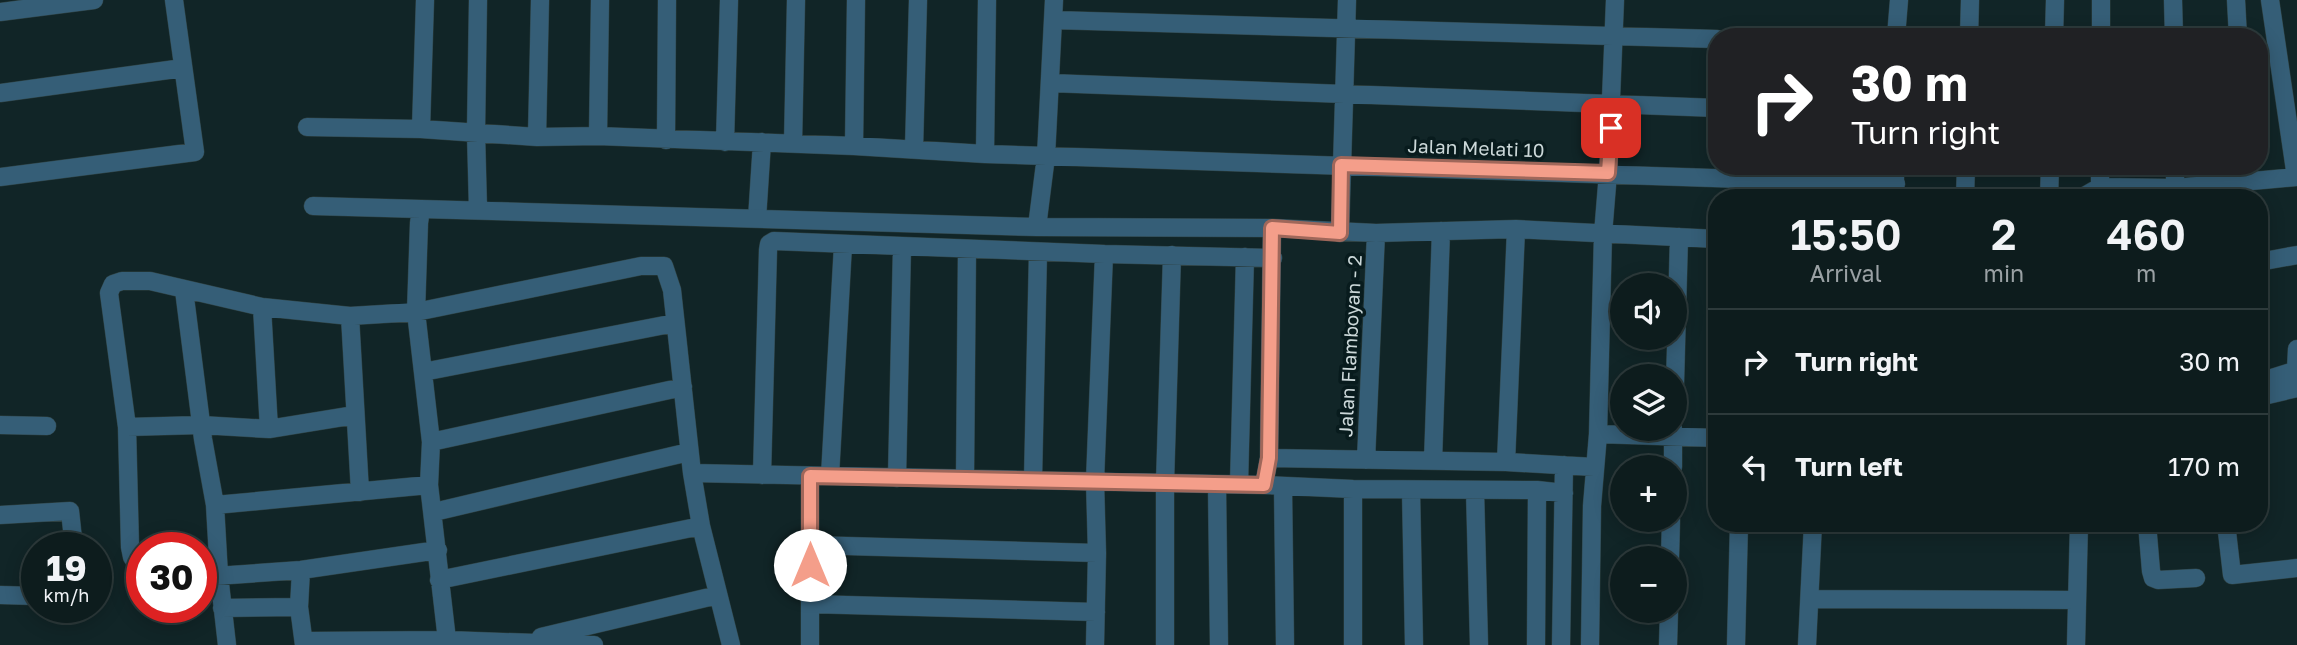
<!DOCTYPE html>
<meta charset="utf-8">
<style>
:root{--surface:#0d1c1d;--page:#162526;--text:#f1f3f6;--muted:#9aa1a4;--line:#2d3a3b}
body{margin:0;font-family:"Golos Text",sans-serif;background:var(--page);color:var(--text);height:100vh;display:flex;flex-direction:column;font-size:26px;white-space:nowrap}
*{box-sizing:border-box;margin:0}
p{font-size:23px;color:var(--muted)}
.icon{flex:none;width:38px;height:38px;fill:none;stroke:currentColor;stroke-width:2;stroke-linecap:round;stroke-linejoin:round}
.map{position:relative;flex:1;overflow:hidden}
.panel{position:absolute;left:1708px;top:189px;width:560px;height:343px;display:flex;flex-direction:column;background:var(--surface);border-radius:28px;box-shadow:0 4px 18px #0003,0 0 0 2px var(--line)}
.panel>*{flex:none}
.guide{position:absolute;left:1708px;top:28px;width:560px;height:147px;border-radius:28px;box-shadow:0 4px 18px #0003,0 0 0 2px var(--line);background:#202124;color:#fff;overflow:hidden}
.buttons{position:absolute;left:1610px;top:273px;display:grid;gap:14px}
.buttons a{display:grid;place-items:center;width:77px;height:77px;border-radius:50%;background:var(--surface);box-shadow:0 4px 18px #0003,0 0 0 2px var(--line);font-size:35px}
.speed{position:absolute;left:21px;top:532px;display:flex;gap:14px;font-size:35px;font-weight:700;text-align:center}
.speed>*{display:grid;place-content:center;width:91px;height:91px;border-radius:50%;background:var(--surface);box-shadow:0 4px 18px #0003,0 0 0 2px var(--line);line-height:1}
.speed small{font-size:18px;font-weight:400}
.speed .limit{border:10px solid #d22;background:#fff;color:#111}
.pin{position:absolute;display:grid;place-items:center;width:60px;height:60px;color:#fff;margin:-30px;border-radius:14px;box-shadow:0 4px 10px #0006}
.me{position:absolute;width:77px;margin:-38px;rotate:0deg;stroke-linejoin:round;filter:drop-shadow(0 0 5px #0008)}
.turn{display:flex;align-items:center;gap:24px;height:147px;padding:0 28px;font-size:32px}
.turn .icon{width:91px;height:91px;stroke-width:2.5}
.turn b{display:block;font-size:49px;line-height:60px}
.eta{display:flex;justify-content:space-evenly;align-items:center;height:119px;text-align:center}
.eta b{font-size:42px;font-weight:600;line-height:49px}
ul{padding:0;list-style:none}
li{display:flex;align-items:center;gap:21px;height:105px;padding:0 28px;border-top:2px solid var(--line)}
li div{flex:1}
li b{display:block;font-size:26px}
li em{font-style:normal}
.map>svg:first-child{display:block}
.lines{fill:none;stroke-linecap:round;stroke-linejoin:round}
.minor-casing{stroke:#2f4243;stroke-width:19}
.minor{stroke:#355e77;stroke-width:18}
.route-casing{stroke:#9f675a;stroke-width:18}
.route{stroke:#f49e8a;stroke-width:12}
.labels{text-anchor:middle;stroke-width:7;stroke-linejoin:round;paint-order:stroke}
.street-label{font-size:19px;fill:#ccd8d9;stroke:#081b1d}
</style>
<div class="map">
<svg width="2297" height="645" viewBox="0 0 2297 645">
<rect width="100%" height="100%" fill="#112527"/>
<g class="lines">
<defs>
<path id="minor" d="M478,0L476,133L478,209
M2173,0L2174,37
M2236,0L2238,37
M2270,0L2296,177
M0,12L94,0
M1053,20L1717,39
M1896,37L1899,0
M1969,37L1970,0
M2054,37L2055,0
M2101,37V0
M1050,83L1717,108
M0,93L183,68
M307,127L421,129L537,137L598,136L854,146L985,154L1896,184
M421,129L425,0
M598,136L600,0
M537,137L540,0
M666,140L667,0
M725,142L729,0
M793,144L796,0
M854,146L856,0
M914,149L918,0
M985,154L987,0
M2175,166V188
M0,177L195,152L174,0
M2100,187V166
M1895,198V166
M1965,198L1966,166
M2049,198L2050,166
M2081,198L2100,187L2175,188L2297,177
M313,206L421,209
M757,219L762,142
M1037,227L1046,156L1054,0
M1340,233L1347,0
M2259,262L2297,255
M184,290L203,439L215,505L219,575L227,645
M262,307L269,429
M350,316L360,492
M2296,370L2297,349
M423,372L675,323
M2259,382L2297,370
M1675,384L1679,237
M2259,397L2297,388
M0,425L47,426
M127,427L201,425L269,429L355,415
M1598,434L1717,438
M431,442L683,387
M1269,458L1506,462L1594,467
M1366,460L1376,233
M1433,461L1441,231
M1506,462L1516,229
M1673,467V429
M692,473L1264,485L1353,489L1537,490L1564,493
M762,475L768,250L769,244L774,241L1104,254L1273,258
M830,476L843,245
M897,478L902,246
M965,479L967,249
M1033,480L1038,252
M1239,484L1245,257
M1217,485L1219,645
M1264,485L1269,458L1272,228
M1283,486L1285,645
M1353,489V645
M1411,490L1414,645
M1475,490L1479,645
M215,505L429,485
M434,512L689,452
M0,515L70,511L74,548
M2010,523L2079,524
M2147,523L2151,571L2153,578L2158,580L2196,578
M2226,523L2232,575L2297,568
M810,545L1097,553
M1670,558L1671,520
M301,570L299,607L304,645
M142,571L132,557L130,547L127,427L109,293L113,284L122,281H150L262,307L350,316L416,312L641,266H664L672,290L692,473L701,526L731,645
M201,577L301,570L438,550
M439,580L701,526
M0,595L37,596
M1810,599L2077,600
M810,604L1096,612
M222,608L299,607
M541,637L718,595
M447,640L429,485L431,442L416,312L419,223L421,209L1037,227L1272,228L1376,233L1516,229L1717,239
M305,641L447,640L594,645
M810,645V476
M1095,645L1097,553L1095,481L1104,254
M1165,645V483L1172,255
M1536,645L1537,490
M1561,645L1564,465
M1590,645L1592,506L1598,434L1603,234L1608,173L1615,0
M1668,645L1669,611
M1736,645L1739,523
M1807,645L1813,523
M2076,645L2079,523"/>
</defs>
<use href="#minor" class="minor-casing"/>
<use href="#minor" class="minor"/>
</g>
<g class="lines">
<defs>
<path id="route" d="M810,565V476L1264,485L1269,458L1272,228L1340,233L1341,165L1608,173L1611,128"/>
</defs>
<use href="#route" class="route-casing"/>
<use href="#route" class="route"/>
</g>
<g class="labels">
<g class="street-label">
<text transform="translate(1476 148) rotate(2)" y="7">Jalan Melati 10</text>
<text transform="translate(1350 346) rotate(-87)" y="7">Jalan Flamboyan - 2</text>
</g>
</g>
</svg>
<div class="buttons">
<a><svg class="icon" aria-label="sound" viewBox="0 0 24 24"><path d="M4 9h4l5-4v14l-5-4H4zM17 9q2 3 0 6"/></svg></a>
<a><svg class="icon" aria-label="layers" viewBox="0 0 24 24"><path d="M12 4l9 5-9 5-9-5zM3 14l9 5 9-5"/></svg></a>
<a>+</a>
<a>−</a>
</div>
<div class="speed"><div>19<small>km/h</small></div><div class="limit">30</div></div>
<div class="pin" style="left:1611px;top:128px;background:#d93025"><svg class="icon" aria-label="arrive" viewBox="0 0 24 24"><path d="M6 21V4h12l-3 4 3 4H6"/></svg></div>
<svg class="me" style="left:810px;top:565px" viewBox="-20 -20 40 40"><circle r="19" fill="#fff"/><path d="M0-13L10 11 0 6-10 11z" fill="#f49e8a"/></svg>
<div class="guide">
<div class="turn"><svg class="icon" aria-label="right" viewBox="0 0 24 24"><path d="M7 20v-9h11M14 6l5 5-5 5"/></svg><div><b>30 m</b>Turn right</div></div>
</div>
<section class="panel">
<div class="eta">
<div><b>15:50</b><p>Arrival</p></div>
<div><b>2</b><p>min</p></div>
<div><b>460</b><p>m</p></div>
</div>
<ul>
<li><svg class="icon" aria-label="right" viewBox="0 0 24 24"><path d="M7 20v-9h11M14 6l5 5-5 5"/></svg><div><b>Turn right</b></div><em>30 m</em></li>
<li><svg class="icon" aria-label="left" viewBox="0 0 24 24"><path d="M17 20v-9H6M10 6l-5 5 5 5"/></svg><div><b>Turn left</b></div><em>170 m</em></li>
</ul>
</section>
</div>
